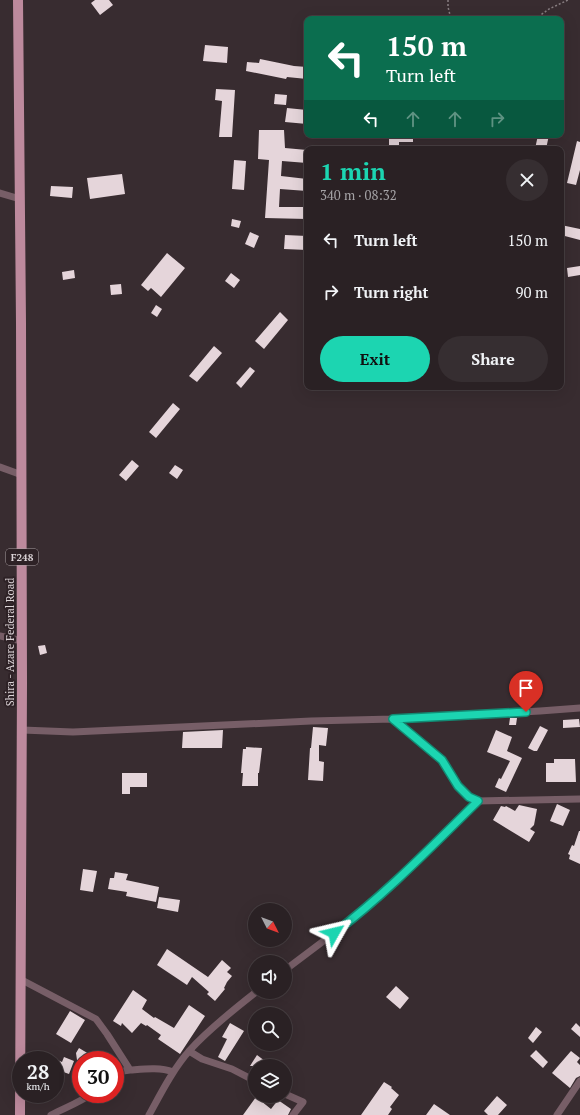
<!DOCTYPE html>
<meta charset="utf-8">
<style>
:root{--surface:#2a2124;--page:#362e31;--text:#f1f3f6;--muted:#a5a3a6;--line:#463e41;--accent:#1cd5b1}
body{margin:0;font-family:"PT Serif",serif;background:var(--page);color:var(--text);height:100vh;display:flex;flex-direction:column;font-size:15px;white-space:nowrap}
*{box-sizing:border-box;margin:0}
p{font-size:13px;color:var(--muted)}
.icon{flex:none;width:22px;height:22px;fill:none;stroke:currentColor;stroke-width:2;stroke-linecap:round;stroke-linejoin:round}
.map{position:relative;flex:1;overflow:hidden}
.drawer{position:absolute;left:304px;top:146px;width:260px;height:244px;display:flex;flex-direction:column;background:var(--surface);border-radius:8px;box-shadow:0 4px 16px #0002,0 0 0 1px var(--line)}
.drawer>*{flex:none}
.banner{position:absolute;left:304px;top:16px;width:260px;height:122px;border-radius:8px;box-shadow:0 4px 16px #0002,0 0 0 1px var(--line);background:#0b6e4f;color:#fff;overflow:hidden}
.needle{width:26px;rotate:132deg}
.controls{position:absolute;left:248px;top:903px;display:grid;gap:8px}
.controls a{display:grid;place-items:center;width:44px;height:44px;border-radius:50%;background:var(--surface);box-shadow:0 4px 16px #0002,0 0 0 1px var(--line);font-size:20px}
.speed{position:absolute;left:12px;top:1051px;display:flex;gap:8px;font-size:20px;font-weight:700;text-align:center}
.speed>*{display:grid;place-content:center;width:52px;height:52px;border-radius:50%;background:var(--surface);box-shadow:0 4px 16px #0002,0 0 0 1px var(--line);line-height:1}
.speed small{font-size:10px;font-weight:400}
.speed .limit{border:6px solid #d22;background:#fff;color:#111}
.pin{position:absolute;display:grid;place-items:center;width:34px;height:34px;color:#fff;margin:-41px -17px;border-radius:50% 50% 50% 0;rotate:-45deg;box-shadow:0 0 4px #0007}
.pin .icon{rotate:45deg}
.me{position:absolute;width:44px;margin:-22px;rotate:53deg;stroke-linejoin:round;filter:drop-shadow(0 0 3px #0008)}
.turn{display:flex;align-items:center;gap:14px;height:84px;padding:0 16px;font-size:18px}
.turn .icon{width:52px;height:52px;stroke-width:2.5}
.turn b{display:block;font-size:28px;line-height:34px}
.lanes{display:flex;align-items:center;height:38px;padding:0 16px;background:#0003;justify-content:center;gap:20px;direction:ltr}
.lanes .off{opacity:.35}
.round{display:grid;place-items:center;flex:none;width:42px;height:42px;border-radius:21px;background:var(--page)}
.head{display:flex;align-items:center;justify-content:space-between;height:68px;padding:0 16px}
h1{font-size:24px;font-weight:600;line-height:30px;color:var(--accent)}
.button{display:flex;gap:8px;margin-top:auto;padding:8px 16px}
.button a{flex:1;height:46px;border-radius:24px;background:var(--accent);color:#111;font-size:16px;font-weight:600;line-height:46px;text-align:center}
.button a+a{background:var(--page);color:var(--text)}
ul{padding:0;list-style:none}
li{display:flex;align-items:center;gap:12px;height:52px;padding:0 16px}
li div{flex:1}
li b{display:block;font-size:15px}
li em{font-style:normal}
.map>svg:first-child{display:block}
.building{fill:#e5d5da}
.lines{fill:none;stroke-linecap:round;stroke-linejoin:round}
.path{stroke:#887e81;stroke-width:1.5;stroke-dasharray:2 2;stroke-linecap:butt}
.street{stroke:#775e67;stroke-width:7}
.primary{stroke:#bd8a9d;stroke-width:10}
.route-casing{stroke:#128a73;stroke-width:10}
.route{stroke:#1cd5b1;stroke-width:7}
.labels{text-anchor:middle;stroke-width:4;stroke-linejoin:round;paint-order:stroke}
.shield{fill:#2e2226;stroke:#a79ea1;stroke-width:1}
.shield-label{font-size:10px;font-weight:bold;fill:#dbd3d6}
.street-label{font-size:11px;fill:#dbd3d6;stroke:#2e2226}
</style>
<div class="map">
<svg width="580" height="1115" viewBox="0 0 580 1115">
<rect width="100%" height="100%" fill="#382c30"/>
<path class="building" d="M95,0H109L113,5L100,15L91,3Z
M205,45L228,47L227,63L203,61Z
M260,59L294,66L307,67V79L287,77L286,79L246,71L247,62L259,63Z
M216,89L235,90L232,137H219L222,101L215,100Z
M275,94L287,95L286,105L274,104Z
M287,108L307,110V124L285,122Z
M259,130H284L285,148L307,150V163L282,161L281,176L307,179V191L280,189L279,207H307V219L265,218L269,160L258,159Z
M389,135H413V142H399V145H389Z
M538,135H549L546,149H535Z
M577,141L580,142V170L576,185L567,183Z
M234,160L246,161L244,190L232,189Z
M122,174L125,194L90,199L87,178Z
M51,186L73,187L72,198L50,196Z
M232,219L241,221L239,228L231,226Z
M561,225L580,229V240L561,235Z
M250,232L259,236L254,248L245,244Z
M285,235L307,236V250L284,249Z
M167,253L185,268L161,297L151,288L148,291L141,285Z
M580,266V275L568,277L567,268Z
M74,270L75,278L63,280L62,272Z
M231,273L240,280L234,288L225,281Z
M121,284L122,294L111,295L110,285Z
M156,305L162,309L157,317L151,313Z
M280,312L288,320L264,349L255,341Z
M214,346L222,353L197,382L189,376Z
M250,367L255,371L241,388L236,383Z
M173,403L180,409L156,438L149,432Z
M132,460L139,466L126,481L119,475Z
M175,465L183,470L177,479L169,473Z
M45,645L47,653L40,655L38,646Z
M510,718H517L516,725H509Z
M579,719L580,727L563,728V720Z
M540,726L548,730L537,751H534L528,748Z
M313,727L328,728L326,746L319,745V761L324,762L323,781L308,780L310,748H311Z
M223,730L222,748H182L183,732Z
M496,730L512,737L507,751L522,758L506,792L495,787L499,778L501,779L510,761L487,752Z
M246,747L262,748L259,773H258V786H242L243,773H241L243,749H246Z
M554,759H575L576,782H546V763H554Z
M122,773H147V787H130V794H122Z
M557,804L570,810L563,826L550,821Z
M519,805L537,809L534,825L530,829L535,832L529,842L493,820L501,806L505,807L506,806L515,811Z
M579,831H580V864L569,859L570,855L568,854L572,845L574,846Z
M83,869L97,871L93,892L80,890Z
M115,872L128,874L126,880L159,887L156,902L126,896L127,892L108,889L110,878H114Z
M159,897L180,900L178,912L157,908Z
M167,949L208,977L222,960L231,968L227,972L232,976L227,982L224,988L225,989L215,1001L207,994L209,992L192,977L187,985L157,965Z
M396,986L409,998L400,1009L386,997Z
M133,990L147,1000L142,1009L154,1018L155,1017L174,1028L189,1005L205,1016L180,1054L158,1039L161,1035L147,1025L146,1026L141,1023L132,1033L122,1023L121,1026L113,1021Z
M70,1011L85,1020L71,1043L56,1034Z
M230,1023L244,1031L225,1061L218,1057L227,1039L222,1037Z
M576,1023L580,1027V1037L571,1029Z
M536,1027L542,1032L533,1043L528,1038Z
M79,1048L89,1054L88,1055L97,1060H77L76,1053Z
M536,1050L548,1062L543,1068L530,1056Z
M571,1051L580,1058L577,1062L580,1065V1076L576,1078L570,1088L552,1073Z
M257,1055L265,1061L262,1066H250Z
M64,1057L74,1061L69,1074L55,1069V1059L62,1062Z
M384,1082L392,1087L391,1088L399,1095L390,1107L392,1109L388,1115H361Z
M497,1096L507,1105L498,1115H488L484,1111Z
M256,1097L271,1109L278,1100L291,1109L288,1115H243Z
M434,1104L450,1115H426Z"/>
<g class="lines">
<path class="path" d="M448,0V7L451,19
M535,19L549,9L568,0"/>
<path class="street" d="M0,193L20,199
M0,467L22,475
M0,636L22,641
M393,719L442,760L458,786L469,797L478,801L580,799
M22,730L73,732L311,721L393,719L540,711L580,708
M285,970L358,915L407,870L478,801
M20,979L96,1019L107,1034L130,1070L123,1071L115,1077
M189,1051L202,1059L232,1069L255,1081
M130,1070C144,1069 160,1067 173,1072
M285,1094L303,1102L293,1115
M51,1115C64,1108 79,1103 91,1094
M149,1115C161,1093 173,1069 190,1050C209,1029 233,1010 256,992
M557,1115L580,1081"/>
<path class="primary" d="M18,0L21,323L22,683L20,1115"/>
</g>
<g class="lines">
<defs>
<path id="route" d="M334,933C386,894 432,846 478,801L469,797L458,786L442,760L393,719L526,712"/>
</defs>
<use href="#route" class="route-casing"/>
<use href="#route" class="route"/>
</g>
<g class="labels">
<rect class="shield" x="6" y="549" width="32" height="16" rx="3"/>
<g class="shield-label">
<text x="22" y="561">F248</text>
</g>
<g class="street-label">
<text transform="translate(10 642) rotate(-90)" y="4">Shira - Azare Federal Road</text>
</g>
</g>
</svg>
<div class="controls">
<a><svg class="needle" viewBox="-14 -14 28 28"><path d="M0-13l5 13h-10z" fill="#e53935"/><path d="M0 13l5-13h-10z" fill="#a5a3a6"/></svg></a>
<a><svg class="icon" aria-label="sound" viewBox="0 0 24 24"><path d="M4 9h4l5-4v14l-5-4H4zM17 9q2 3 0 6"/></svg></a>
<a><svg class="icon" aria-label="search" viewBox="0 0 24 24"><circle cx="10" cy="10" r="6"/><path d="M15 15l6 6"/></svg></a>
<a><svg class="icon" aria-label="layers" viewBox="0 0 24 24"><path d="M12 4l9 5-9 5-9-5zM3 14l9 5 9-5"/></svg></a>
</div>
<div class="speed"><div>28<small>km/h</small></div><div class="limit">30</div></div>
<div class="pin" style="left:526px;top:712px;background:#d93025"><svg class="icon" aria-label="arrive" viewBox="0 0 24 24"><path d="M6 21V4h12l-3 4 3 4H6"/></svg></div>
<svg class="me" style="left:334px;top:933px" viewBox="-20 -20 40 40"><path d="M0-17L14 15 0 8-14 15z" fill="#1cd5b1" stroke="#fff" stroke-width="4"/></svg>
<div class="banner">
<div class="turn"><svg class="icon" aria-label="left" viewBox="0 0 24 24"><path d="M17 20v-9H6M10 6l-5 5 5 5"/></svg><div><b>150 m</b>Turn left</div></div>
<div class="lanes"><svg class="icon" aria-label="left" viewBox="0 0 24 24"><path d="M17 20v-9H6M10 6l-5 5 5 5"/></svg><svg class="icon off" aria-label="ahead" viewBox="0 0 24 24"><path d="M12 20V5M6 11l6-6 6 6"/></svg><svg class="icon off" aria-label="ahead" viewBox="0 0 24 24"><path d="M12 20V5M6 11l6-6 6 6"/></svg><svg class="icon off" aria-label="right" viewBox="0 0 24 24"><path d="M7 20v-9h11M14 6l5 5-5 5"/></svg></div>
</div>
<section class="drawer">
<div class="head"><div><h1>1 min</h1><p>340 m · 08:32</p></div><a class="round"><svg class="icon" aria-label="close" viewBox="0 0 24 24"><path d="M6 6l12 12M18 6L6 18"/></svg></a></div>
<ul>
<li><svg class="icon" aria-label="left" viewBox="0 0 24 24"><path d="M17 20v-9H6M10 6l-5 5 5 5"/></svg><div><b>Turn left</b></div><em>150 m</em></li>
<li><svg class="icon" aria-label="right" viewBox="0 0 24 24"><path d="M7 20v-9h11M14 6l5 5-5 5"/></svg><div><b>Turn right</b></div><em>90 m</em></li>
</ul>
<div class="button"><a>Exit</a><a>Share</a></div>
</section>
</div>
